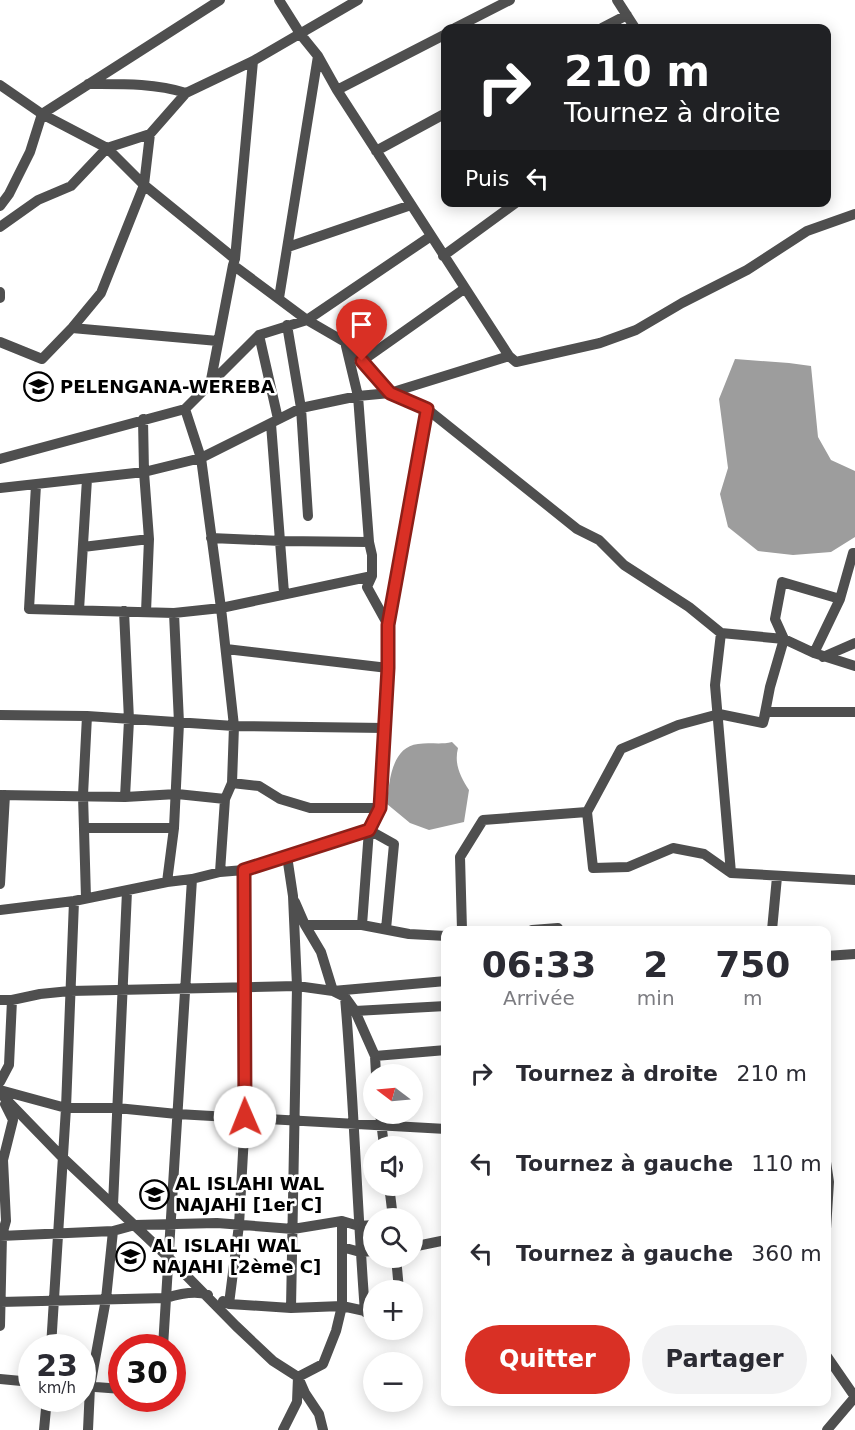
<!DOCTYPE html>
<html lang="fr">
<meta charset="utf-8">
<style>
:root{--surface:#fff;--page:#f2f2f3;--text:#2b2b33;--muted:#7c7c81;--accent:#d93025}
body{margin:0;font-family:"DejaVu Sans",sans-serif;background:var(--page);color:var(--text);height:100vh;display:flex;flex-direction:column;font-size:22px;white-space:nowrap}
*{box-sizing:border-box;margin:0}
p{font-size:20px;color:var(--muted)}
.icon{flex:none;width:33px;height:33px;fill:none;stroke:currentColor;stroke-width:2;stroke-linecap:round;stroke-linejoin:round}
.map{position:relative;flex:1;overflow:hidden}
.drawer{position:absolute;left:441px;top:926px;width:390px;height:480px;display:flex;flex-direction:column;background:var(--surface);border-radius:12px;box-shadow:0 3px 15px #0003}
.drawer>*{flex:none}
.guide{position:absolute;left:441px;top:24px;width:390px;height:183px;border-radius:12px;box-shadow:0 3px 15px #0003;background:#202124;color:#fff;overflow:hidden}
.needle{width:39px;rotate:286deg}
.buttons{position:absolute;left:363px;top:1064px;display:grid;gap:12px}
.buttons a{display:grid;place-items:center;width:60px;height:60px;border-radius:50%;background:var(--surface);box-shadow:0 3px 15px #0003;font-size:30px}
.speed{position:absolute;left:18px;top:1334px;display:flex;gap:12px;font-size:30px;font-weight:700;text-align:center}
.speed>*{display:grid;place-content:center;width:78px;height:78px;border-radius:50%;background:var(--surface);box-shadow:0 3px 15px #0003;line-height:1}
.speed small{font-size:15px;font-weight:400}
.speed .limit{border:9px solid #d22;background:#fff;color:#111}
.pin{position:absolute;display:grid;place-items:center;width:51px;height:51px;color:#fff;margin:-62px -26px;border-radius:50% 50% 50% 0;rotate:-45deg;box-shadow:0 0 6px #0007}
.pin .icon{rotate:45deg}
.me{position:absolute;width:66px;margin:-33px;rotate:359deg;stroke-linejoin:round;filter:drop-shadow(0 0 4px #0008)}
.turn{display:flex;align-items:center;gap:21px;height:126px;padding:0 24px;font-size:27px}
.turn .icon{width:78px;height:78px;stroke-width:2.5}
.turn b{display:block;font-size:42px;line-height:51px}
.then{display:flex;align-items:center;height:57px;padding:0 24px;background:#0003;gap:12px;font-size:22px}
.eta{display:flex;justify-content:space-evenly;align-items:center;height:102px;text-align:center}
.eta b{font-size:36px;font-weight:700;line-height:42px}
.primary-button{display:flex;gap:12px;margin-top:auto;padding:12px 24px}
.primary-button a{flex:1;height:69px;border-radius:36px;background:var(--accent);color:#fff;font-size:24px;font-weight:700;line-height:69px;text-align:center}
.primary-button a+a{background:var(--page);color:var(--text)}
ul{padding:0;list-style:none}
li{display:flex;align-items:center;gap:18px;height:90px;padding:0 24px}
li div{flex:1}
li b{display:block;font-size:22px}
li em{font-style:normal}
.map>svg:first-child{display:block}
.water{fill:#9d9d9d}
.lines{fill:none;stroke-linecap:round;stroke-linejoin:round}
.minor{stroke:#4f4f4f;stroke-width:10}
.route-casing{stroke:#8d1f18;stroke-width:15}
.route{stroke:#d93025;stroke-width:10}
.labels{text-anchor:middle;stroke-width:5;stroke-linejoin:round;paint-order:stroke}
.poi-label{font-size:18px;font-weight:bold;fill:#000;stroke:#fff;text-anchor:start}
</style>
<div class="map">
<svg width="855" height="1430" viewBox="0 0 855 1430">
<rect width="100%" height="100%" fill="#fff"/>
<path class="water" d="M735,359L789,363L811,366L818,437L831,460L855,471V537L831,552L793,555L758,551L728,527L720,494L728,468L719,399Z
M452,742L458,748C454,764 460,776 469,790L464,822L429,830L410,823L387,804C389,783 391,747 418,744C430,742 440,745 452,742Z"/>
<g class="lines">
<path class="minor" d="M279,0L301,35L318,56L337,90L509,356
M617,0L635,28
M455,28L510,0
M602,28L627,15
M88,84C121,84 154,83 186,93
M0,85L42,114L107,148L144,185L235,259L233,265L307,320L345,342L390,393L427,409L577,529L599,540L624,565L689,607L721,633L784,639L814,653L855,666
M337,90L446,34
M376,151L446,113
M0,206L9,194L30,152L42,114L220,0
M0,227L38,200L71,186L107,148L150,134L186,93L253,61L358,0
M288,247L411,205
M443,256L517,202
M235,259L253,61
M0,292V298
M279,298L318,56
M287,325L301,408L308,516
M72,328L218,341
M259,335L278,419
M0,342L42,359L72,328L101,293L144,185L150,134
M346,346L358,396L369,542L372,555V576
M362,361L464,289
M210,385L233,265
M185,409L201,458L221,608L234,726L232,783L225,799L220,872
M143,419L144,472L149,539L146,612
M271,424L284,593
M0,459L185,409L259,335L307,320L431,236
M36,485L29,609L174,613L221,608L372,576L367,587L388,625V668L380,808L369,830L362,925
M0,488L144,472L201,458L301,408L358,396L390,393L509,356L516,362L600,343L636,330L682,303L747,270L807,231L855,214
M211,538L281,541L369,542
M83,547L149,539
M79,610L87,479
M124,611L129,720L125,797
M388,625L427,409
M721,633L715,685L731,873
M226,649L388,668
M814,653L840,599
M823,657L855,643
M0,715L87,716L234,726L385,728
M764,718L770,687L784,639L775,619L782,582L840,599L853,553H855
M232,783L259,786L280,799L310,808H380
M0,795L125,797L177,794L225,799
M587,812L593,868L628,867L673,848L704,854L731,873L855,880
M84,828H174
M287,856L293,896L297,986L291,1308
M167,882L174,828L179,723L174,613
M0,884L5,795
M86,898L83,795L87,716
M295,902L305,925L321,952L333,991L345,997L355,1011L375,1056L376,1074
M0,910L74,901L167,882L192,879L220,872L244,870L369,830L394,844L386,929
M305,925H362L409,934L446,936
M462,930L460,857L483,820L587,812L621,749L678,725L719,714L763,723L766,712H855
M532,930L558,928V930
M772,930L777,877
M826,956L855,954
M345,997C354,1102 357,1207 365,1312
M0,1000H12L40,994L70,991L297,986L333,991L446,981
M355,1011L446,1006
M375,1056L446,1050
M0,1082L9,1065L12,1000
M0,1090L66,1108H117L177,1114L446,1129
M0,1093L62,1157L168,1257L236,1326L273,1361L298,1377L305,1393L319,1414L323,1430
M380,1113L384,1146
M826,1162L829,1182L826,1229
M389,1185L393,1218
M113,1205L127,891
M0,1236L113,1231L135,1225L217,1223L293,1229L342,1221L359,1226L374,1225
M342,1247L360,1252L374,1251
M412,1247L446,1240
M396,1257L399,1290
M223,1301L229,1304L291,1308L342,1306L374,1313
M0,1302L166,1298C179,1294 195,1290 208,1295
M229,1304L239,1225L245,1117L244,870
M0,1326L2,1235L6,1221L3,1160L13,1120L5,1104
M51,1347L66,1108L74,901
M163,1347L192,879
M826,1355L855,1397L827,1430
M0,1379L32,1382
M82,1386L122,1389
M44,1430L47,1398
M88,1430L90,1387L106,1299L113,1231
M283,1430L297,1402L298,1377L323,1364L336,1331L342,1306V1221"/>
</g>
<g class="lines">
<defs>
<path id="route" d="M245,1117L244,870L369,830L380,808L388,668V625L427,409L390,393L362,361"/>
</defs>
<use href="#route" class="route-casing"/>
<use href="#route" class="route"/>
</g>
<defs>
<symbol id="school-ring" viewBox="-11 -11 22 22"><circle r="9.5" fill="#fff" stroke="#000" stroke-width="1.5"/><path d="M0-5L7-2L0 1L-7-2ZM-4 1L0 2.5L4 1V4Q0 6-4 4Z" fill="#000"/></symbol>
</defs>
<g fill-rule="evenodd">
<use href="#school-ring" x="22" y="370" width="33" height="33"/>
<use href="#school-ring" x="138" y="1178" width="33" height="33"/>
<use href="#school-ring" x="114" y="1240" width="33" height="33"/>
</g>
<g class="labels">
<g class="poi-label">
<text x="60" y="393">PELENGANA-WEREBA</text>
<text x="175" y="1190">AL ISLAHI WAL<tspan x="175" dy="21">NAJAHI [1er C]</tspan></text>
<text x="152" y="1252">AL ISLAHI WAL<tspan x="152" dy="21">NAJAHI [2ème C]</tspan></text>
</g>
</g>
</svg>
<div class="buttons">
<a><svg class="needle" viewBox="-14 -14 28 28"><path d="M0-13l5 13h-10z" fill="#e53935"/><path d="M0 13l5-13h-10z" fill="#7c7c81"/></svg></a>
<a><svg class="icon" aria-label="sound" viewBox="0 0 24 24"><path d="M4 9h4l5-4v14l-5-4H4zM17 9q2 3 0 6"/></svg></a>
<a><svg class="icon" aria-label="search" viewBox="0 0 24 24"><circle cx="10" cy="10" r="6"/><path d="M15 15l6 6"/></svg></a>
<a>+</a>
<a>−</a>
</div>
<div class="speed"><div>23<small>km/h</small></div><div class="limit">30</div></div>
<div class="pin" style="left:362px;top:361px;background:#d93025"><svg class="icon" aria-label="arrive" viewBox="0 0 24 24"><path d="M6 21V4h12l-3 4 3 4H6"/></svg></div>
<svg class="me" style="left:245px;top:1117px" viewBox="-20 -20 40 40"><circle r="19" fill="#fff"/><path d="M0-13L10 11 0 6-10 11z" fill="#d93025"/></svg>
<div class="guide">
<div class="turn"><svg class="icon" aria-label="right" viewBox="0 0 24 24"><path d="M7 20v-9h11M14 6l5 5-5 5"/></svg><div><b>210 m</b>Tournez à droite</div></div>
<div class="then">Puis<svg class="icon" aria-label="left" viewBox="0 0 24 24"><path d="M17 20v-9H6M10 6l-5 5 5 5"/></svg></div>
</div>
<section class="drawer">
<div class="eta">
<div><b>06:33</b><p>Arrivée</p></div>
<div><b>2</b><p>min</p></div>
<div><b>750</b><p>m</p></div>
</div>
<ul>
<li><svg class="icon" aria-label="right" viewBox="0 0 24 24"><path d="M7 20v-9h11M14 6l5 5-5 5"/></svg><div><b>Tournez à droite</b></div><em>210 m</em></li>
<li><svg class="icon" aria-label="left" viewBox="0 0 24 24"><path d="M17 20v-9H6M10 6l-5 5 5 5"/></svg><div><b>Tournez à gauche</b></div><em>110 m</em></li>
<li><svg class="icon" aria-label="left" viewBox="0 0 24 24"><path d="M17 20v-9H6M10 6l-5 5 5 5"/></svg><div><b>Tournez à gauche</b></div><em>360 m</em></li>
</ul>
<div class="primary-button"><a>Quitter</a><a>Partager</a></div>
</section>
</div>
